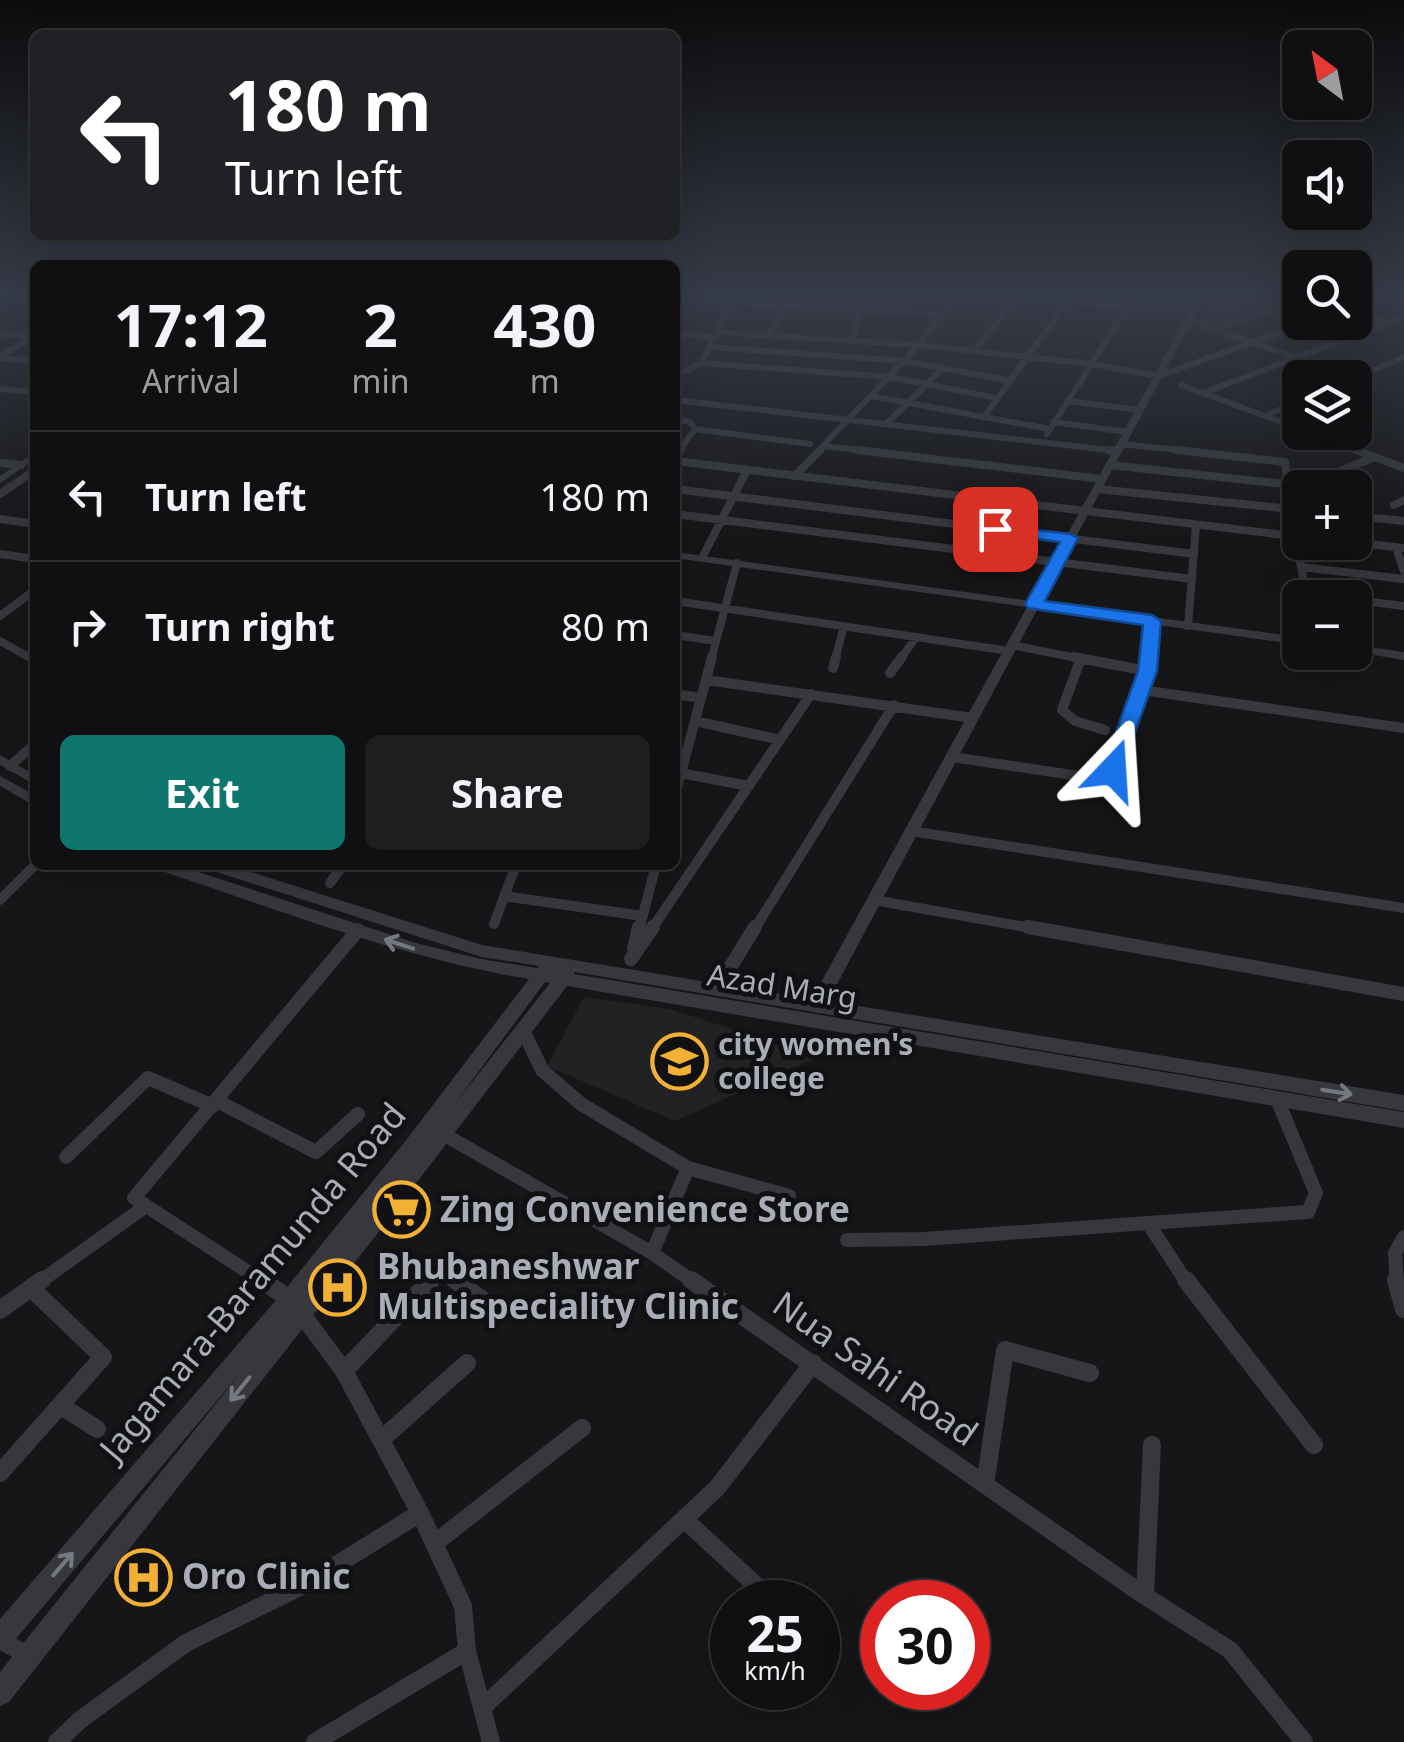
<!DOCTYPE html>
<meta charset="utf-8">
<style>
:root{--surface:#101012;--page:#1e1e20;--text:#f1f3f6;--muted:#9c9d9f;--line:#303032;--accent:#0f766e}
body{margin:0;font-family:"Noto Sans",sans-serif;background:var(--page);color:var(--text);height:100vh;display:flex;flex-direction:column;font-size:38px;white-space:nowrap}
*{box-sizing:border-box;margin:0}
p{font-size:32px;color:var(--muted)}
.icon{flex:none;width:55px;height:55px;fill:none;stroke:currentColor;stroke-width:2;stroke-linecap:round;stroke-linejoin:round}
.map{position:relative;flex:1;overflow:hidden}
.panel{position:absolute;left:30px;top:260px;width:650px;height:610px;display:flex;flex-direction:column;background:var(--surface);border-radius:15px;box-shadow:0 10px 40px #0002,0 0 0 2px var(--line)}
.panel>*{flex:none}
.guide{position:absolute;left:30px;top:30px;width:650px;height:210px;border-radius:15px;box-shadow:0 10px 40px #0002,0 0 0 2px var(--line);background:#202124;color:#fff;overflow:hidden}
.needle{width:65px;rotate:328deg}
.fabs{position:absolute;left:1282px;top:30px;display:grid;gap:20px}
.fabs a{display:grid;place-items:center;width:90px;height:90px;border-radius:15px;background:var(--surface);box-shadow:0 10px 40px #0002,0 0 0 2px var(--line);font-size:50px}
.speed{position:absolute;left:710px;top:1580px;display:flex;gap:20px;font-size:50px;font-weight:700;text-align:center}
.speed>*{display:grid;place-content:center;width:130px;height:130px;border-radius:50%;background:var(--surface);box-shadow:0 10px 40px #0002,0 0 0 2px var(--line);line-height:1}
.speed small{font-size:25px;font-weight:400}
.speed .limit{border:15px solid #d22;background:#fff;color:#111}
.pin{position:absolute;display:grid;place-items:center;width:85px;height:85px;color:#fff;margin:-42px;border-radius:20px;box-shadow:0 5px 15px #0006}
.me{position:absolute;width:110px;margin:-55px;rotate:20deg;stroke-linejoin:round;filter:drop-shadow(0 0 8px #0008)}
.turn{display:flex;align-items:center;gap:35px;height:210px;padding:0 30px;font-size:45px}
.turn .icon{width:130px;height:130px;stroke-width:2.5}
.turn b{display:block;font-size:70px;line-height:85px}
.eta{display:flex;justify-content:space-evenly;align-items:center;height:170px;text-align:center}
.eta b{font-size:60px;font-weight:700;line-height:70px}
.primary-button{display:flex;gap:20px;margin-top:auto;padding:20px 30px}
.primary-button a{flex:1;height:115px;border-radius:15px;background:var(--accent);color:#fff;font-size:40px;font-weight:700;line-height:115px;text-align:center}
.primary-button a+a{background:var(--page);color:var(--text)}
ul{padding:0;list-style:none}
li{display:flex;align-items:center;gap:30px;height:130px;padding:0 30px;border-top:2px solid var(--line)}
li div{flex:1}
li b{display:block;font-size:38px}
li em{font-style:normal}
.map>svg:first-child{display:block}
.built{fill:#222225}
.lines{fill:none;stroke-linecap:round;stroke-linejoin:round}
.minor-far4{stroke:#37383d;stroke-width:6}
.minor-far3{stroke:#37383d;stroke-width:8}
.minor-far2{stroke:#37383d;stroke-width:10}
.minor-far1{stroke:#37383d;stroke-width:14}
.minor{stroke:#37383d;stroke-width:18}
.tertiary{fill:#37383d;fill-rule:evenodd}
.oneway{stroke:#757881}
.route{fill:#1a73e8;stroke:#114b97;stroke-width:2.5}
.labels{text-anchor:middle;stroke-width:10;stroke-linejoin:round;paint-order:stroke}
.street-label{font-size:30px;fill:#a8adb8;stroke:#111113}
.poi-label{font-size:30px;font-weight:bold;fill:#a8adb8;stroke:#111113;text-anchor:start}
.near-poi-label{font-size:35px;font-weight:bold;fill:#a8adb8;stroke:#111113;text-anchor:start}
.near-street-label{font-size:35px;fill:#a8adb8;stroke:#111113}
</style>
<div class="map">
<svg width="1404" height="1742" viewBox="0 0 1404 1742">
<rect width="100%" height="100%" fill="#161618"/>
<path class="built" d="M1217,293H1300V299L1218,328L1201,322Z
M584,997L670,1009L819,1057L675,1121L547,1066Z"/>
<g class="lines">
<path class="minor-far4" d="M913,293L1193,310
M675,299L940,315
M1355,306L1399,293
M1358,313L1388,322
M24,318L35,320
M1188,320L1353,378
M1216,329L1300,302
M717,332L919,345L1092,364L1158,376L1310,322
M0,334L35,337
M675,334L714,337
M768,335L784,306
M853,341L859,310
M709,347L905,361L1011,381
M974,351L1015,299
M0,356L35,337
M0,358L35,361
M701,363L889,377L997,398
M675,376L701,363L736,293
M1355,378L1404,357
M1181,385L1300,429
M0,389L35,392
M1203,393L1404,317
M871,396L1049,429
M675,400L1117,451
M1067,401L1140,410
M1265,416L1300,401
M984,417L1067,302
M675,419L690,422L695,429L679,452
M1053,422L1128,432
M886,424L943,368
M695,429L810,444
M1309,432L1363,452
M1047,434L1128,307
M1121,444L1198,452
M823,446L878,452
M817,452L919,345L940,315L963,296"/>
<path class="minor-far3" d="M857,450L1102,479
M1108,450L1117,451
M1176,450L1285,462L1288,484
M1356,450L1404,468
M675,458L681,450
M675,461L1300,537
M0,463L21,465
M1110,465L1321,488
M795,476L820,450
M1325,477L1375,457
M675,489L1194,554
M1097,489L1300,510
M1355,491L1361,492L1365,517
M0,494L35,470
M1394,505L1404,500
M675,514L1192,579
M1355,516L1404,521
M0,519L35,524
M1295,536L1307,598
M1352,542L1404,548
M1396,548L1404,571
M0,554L35,559
M702,558L747,470
M1301,567L1404,579
M1306,594L1335,598
M1355,600L1404,606
M675,601L1009,651
M0,616L35,590
M1188,626L1196,525
M675,635L716,641
M0,641L34,660
M1012,645L1087,660
M711,660L737,563
M835,660L844,626
M900,660L916,637
M1146,660L1152,621"/>
<path class="minor-far2" d="M30,657L35,660
M1074,657L1147,671
M1081,658L1062,710L1075,721L1105,730
M833,668L836,657
M890,673L902,657
M706,680L973,718
M1142,690L1404,728
M675,694L701,698
M695,721L780,740
M952,757L1086,777L1108,775L1142,690L1147,657
M10,766L35,744
M675,772L749,786
M675,795L712,657
M911,831L1404,908
M330,883L343,865
M504,896L643,916
M0,900L35,865
M874,900L1042,930
M494,924L516,865
M639,930L656,865
M651,930L811,694
M754,930L894,705"/>
<path class="minor-far1" d="M1028,927L1404,994
M634,948L639,927
M631,959L653,927
M717,989L755,927
M523,1030L542,1070L581,1104L688,1168L652,1253L695,1283
M217,1101L316,1152L358,1114
M443,1134L652,1253
M66,1157L148,1078L213,1106
M688,1168L789,1196
M847,1240L924,1239L1148,1223
M38,1283L146,1206
M265,1283L134,1198L358,930
M429,1283L441,1270L458,1283
M1187,1283L1148,1223L1308,1212L1316,1193L1277,1099
M1397,1283L1395,1253L1404,1237"/>
<path class="minor" d="M261,1280L290,1299
M455,1280L495,1309
M691,1280L1145,1596L1152,1445
M1186,1280L1314,1445
M1396,1280L1404,1309
M0,1310L42,1280
M301,1313L344,1371L420,1513
M344,1371L431,1280
M61,1406L97,1429
M382,1439L467,1363
M0,1473L103,1357L31,1288
M985,1485L1005,1350L1090,1373
M685,1520L774,1602
M435,1543L582,1428
M1145,1596L1230,1650L1304,1742
M0,1640L29,1656
M482,1708L717,1488L813,1363
M57,1742L80,1720L186,1643L306,1584L420,1513L463,1606L467,1651L491,1742
M315,1742L467,1651"/>
<path class="tertiary" d="M1199,293H1207L1041,602L1300,637V645L1038,608L828,1001L1404,1095V1111L575,972L574,974L1404,1112V1128L567,986L388,1220L9,1702L0,1706V1672L243,1370L9,1647L0,1651V1619L283,1292L407,1139L529,979C401,958 279,910 156,869L154,865H177L416,943L481,959L537,968L539,966L482,957L207,869L205,865H229L482,945L812,999L1027,607L675,558V552L1031,601ZM545,982L550,983L454,1105Z
M35,452V459L0,483V476Z
M1355,645L1404,652V660L1355,652Z
M0,755L35,775V785L0,765Z
M0,776L35,795V806L0,786Z"/>
</g>
<defs><path id="oneway-shaft" d="M-6 0H5M1.5-3L5.5 0L1.5 3" fill="none" stroke-width="1.6" stroke-linecap="round" stroke-linejoin="round" transform="scale(2.5)"/></defs>
<g class="oneway">
<use href="#oneway-shaft" transform="translate(399 944) rotate(-162)"/>
<use href="#oneway-shaft" transform="translate(1337 1092) rotate(9)"/>
<use href="#oneway-shaft" transform="translate(240 1389) rotate(129)"/>
<use href="#oneway-shaft" transform="translate(63 1564) rotate(-49)"/>
</g>
<linearGradient id="sky" x2="0" y2="1"><stop stop-color="#0c0c0d"/><stop offset="0.55" stop-color="#363c48"/><stop offset="1" stop-color="#363c48" stop-opacity="0"/></linearGradient>
<rect width="1404" height="537" fill="url(#sky)"/>
<path class="route" d="M995,525L1070,534L1078,538L1045,601L1152,615L1161,621L1157,671L1120,774L1113,776L1102,770L1138,671L1143,625L1028,608L1025,604L1060,542L990,533L987,529Z"/>
<defs>
<symbol id="university-ring" viewBox="-11 -11 22 22"><circle r="9.5" fill="#111113" stroke="#f2b134" stroke-width="1.5"/><path d="M0-5L7-2L0 1L-7-2ZM-4 1L0 2.5L4 1V4Q0 6-4 4Z" fill="#f2b134"/></symbol>
<symbol id="supermarket-ring" viewBox="-11 -11 22 22"><circle r="9.5" fill="#111113" stroke="#f2b134" stroke-width="1.5"/><path d="M-6-5.5h2.5l.6 2H6L4.5 2H-2.5L-4.4-4H-6ZM-1.5 3.2a1.3 1.3 0 1 0 .1 0ZM3 3.2a1.3 1.3 0 1 0 .1 0Z" fill="#f2b134"/></symbol>
<symbol id="hospital-ring" viewBox="-11 -11 22 22"><circle r="9.5" fill="#111113" stroke="#f2b134" stroke-width="1.5"/><path d="M-5-5h3v3.5h4V-5h3V5h-3V1.5h-4V5h-3Z" fill="#f2b134"/></symbol>
</defs>
<g fill-rule="evenodd">
<use href="#university-ring" x="648" y="1030" width="63" height="63"/>
<use href="#supermarket-ring" x="370" y="1178" width="63" height="63"/>
<use href="#hospital-ring" x="306" y="1256" width="63" height="63"/>
<use href="#hospital-ring" x="112" y="1546" width="63" height="63"/>
</g>
<g class="labels">
<g class="street-label">
<text transform="translate(782 987) rotate(9)" y="10">Azad Marg</text>
</g>
<g class="poi-label">
<text x="718" y="1055">city women's<tspan x="718" dy="34">college</tspan></text>
</g>
<g class="near-poi-label">
<text x="440" y="1222">Zing Convenience Store</text>
<text x="377" y="1279">Bhubaneshwar<tspan x="377" dy="40">Multispeciality Clinic</tspan></text>
<text x="182" y="1589">Oro Clinic</text>
</g>
<g class="near-street-label">
<text transform="translate(253 1282) rotate(-50)" y="12">Jagamara-Baramunda Road</text>
<text transform="translate(875 1369) rotate(35)" y="12">Nua Sahi Road</text>
</g>
</g>
</svg>
<div class="fabs">
<a><svg class="needle" viewBox="-14 -14 28 28"><path d="M0-13l5 13h-10z" fill="#e53935"/><path d="M0 13l5-13h-10z" fill="#9c9d9f"/></svg></a>
<a><svg class="icon" aria-label="sound" viewBox="0 0 24 24"><path d="M4 9h4l5-4v14l-5-4H4zM17 9q2 3 0 6"/></svg></a>
<a><svg class="icon" aria-label="search" viewBox="0 0 24 24"><circle cx="10" cy="10" r="6"/><path d="M15 15l6 6"/></svg></a>
<a><svg class="icon" aria-label="layers" viewBox="0 0 24 24"><path d="M12 4l9 5-9 5-9-5zM3 14l9 5 9-5"/></svg></a>
<a>+</a>
<a>−</a>
</div>
<div class="speed"><div>25<small>km/h</small></div><div class="limit">30</div></div>
<div class="pin" style="left:995px;top:529px;background:#d93025"><svg class="icon" aria-label="arrive" viewBox="0 0 24 24"><path d="M6 21V4h12l-3 4 3 4H6"/></svg></div>
<svg class="me" style="left:1113px;top:770px" viewBox="-20 -20 40 40"><path d="M0-17L14 15 0 8-14 15z" fill="#1a73e8" stroke="#fff" stroke-width="4"/></svg>
<div class="guide">
<div class="turn"><svg class="icon" aria-label="left" viewBox="0 0 24 24"><path d="M17 20v-9H6M10 6l-5 5 5 5"/></svg><div><b>180 m</b>Turn left</div></div>
</div>
<section class="panel">
<div class="eta">
<div><b>17:12</b><p>Arrival</p></div>
<div><b>2</b><p>min</p></div>
<div><b>430</b><p>m</p></div>
</div>
<ul>
<li><svg class="icon" aria-label="left" viewBox="0 0 24 24"><path d="M17 20v-9H6M10 6l-5 5 5 5"/></svg><div><b>Turn left</b></div><em>180 m</em></li>
<li><svg class="icon" aria-label="right" viewBox="0 0 24 24"><path d="M7 20v-9h11M14 6l5 5-5 5"/></svg><div><b>Turn right</b></div><em>80 m</em></li>
</ul>
<div class="primary-button"><a>Exit</a><a>Share</a></div>
</section>
</div>
